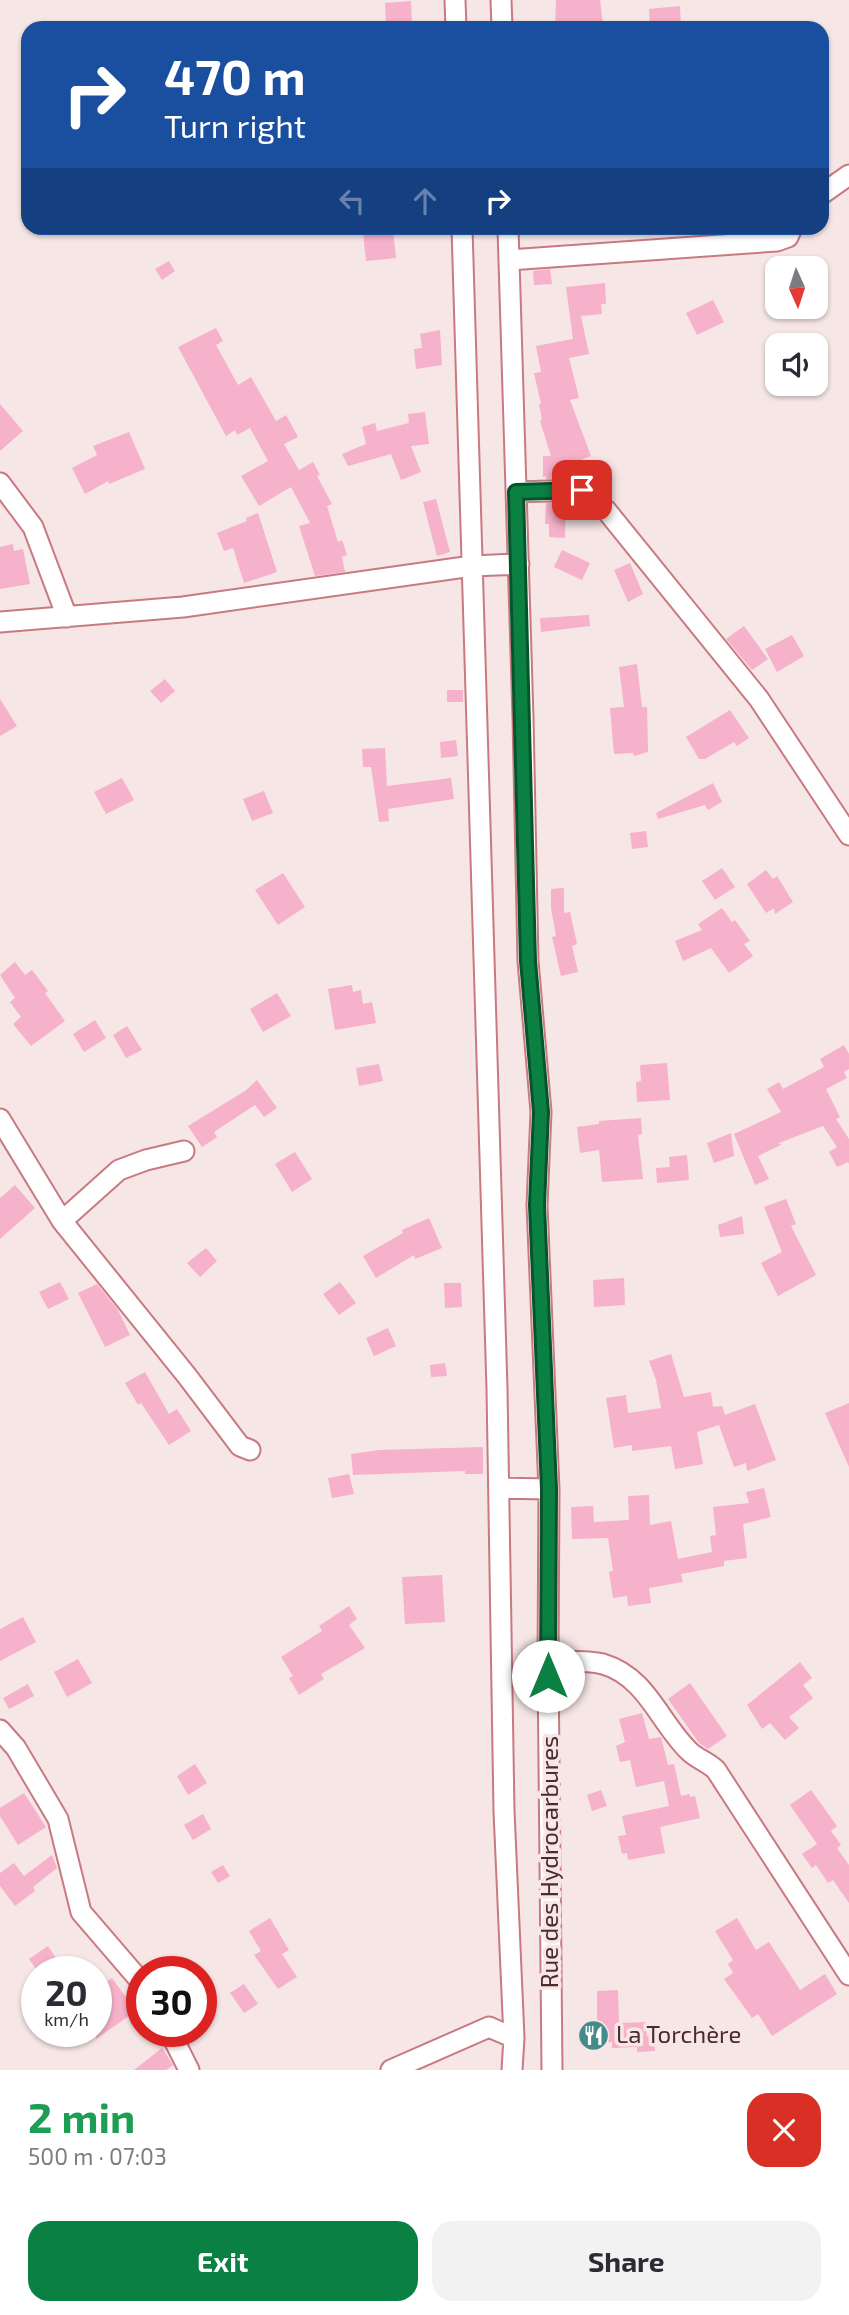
<!DOCTYPE html>
<meta charset="utf-8">
<style>
:root{--surface:#fff;--page:#f2f2f3;--text:#2b2b33;--muted:#7c7c81;--accent:#0b8043}
body{margin:0;font-family:"Exo 2",sans-serif;background:var(--page);color:var(--text);height:100vh;display:flex;flex-direction:column;font-size:26px;white-space:nowrap}
*{box-sizing:border-box;margin:0}
p{font-size:23px;color:var(--muted)}
.icon{flex:none;width:38px;height:38px;fill:none;stroke:currentColor;stroke-width:2;stroke-linecap:round;stroke-linejoin:round}
.map{position:relative;height:2070px;overflow:hidden}
.drawer{display:flex;flex-direction:column;background:var(--surface);flex:1}
.drawer>*{flex:none}
.top-card{position:absolute;left:21px;top:21px;width:808px;height:214px;border-radius:21px;box-shadow:0 2px 5px #0004;background:#1a4fa0;color:#fff;overflow:hidden}
.needle{width:46px;rotate:177deg}
.fabs{position:absolute;left:765px;top:256px;display:grid;gap:14px}
.fabs a{display:grid;place-items:center;width:63px;height:63px;border-radius:14px;background:var(--surface);box-shadow:0 2px 5px #0004;font-size:35px}
.speed{position:absolute;left:21px;top:1956px;display:flex;gap:14px;font-size:35px;font-weight:700;text-align:center}
.speed>*{display:grid;place-content:center;width:91px;height:91px;border-radius:50%;background:var(--surface);box-shadow:0 2px 5px #0004;line-height:1}
.speed small{font-size:18px;font-weight:400}
.speed .limit{border:10px solid #d22;background:#fff;color:#111}
.pin{position:absolute;display:grid;place-items:center;width:60px;height:60px;color:#fff;margin:-30px;border-radius:14px;box-shadow:0 4px 10px #0006}
.me{position:absolute;width:77px;margin:-38px;rotate:0deg;stroke-linejoin:round;filter:drop-shadow(0 0 5px #0008)}
.turn{display:flex;align-items:center;gap:24px;height:147px;padding:0 28px;font-size:32px}
.turn .icon{width:91px;height:91px;stroke-width:2.5}
.turn b{display:block;font-size:49px;line-height:60px}
.lanes{display:flex;align-items:center;height:66px;padding:0 28px;background:#0003;justify-content:center;gap:35px;direction:ltr}
.lanes .off{opacity:.35}
.round{display:grid;place-items:center;flex:none;width:74px;height:74px;border-radius:21px;background:var(--page)}
.headline{display:flex;align-items:center;justify-content:space-between;height:119px;padding:0 28px}
h1{font-size:42px;font-weight:700;line-height:52px;color:#1e9e55}
.cta{display:flex;gap:14px;margin-top:auto;padding:14px 28px}
.cta a{flex:1;height:80px;border-radius:21px;background:var(--accent);color:#fff;font-size:28px;font-weight:700;line-height:80px;text-align:center}
.cta a+a{background:var(--page);color:var(--text)}
.map>svg:first-child{display:block}
.building{fill:#f6b1cb}
.lines{fill:none;stroke-linecap:round;stroke-linejoin:round}
.minor-casing{stroke:#c87a80;stroke-width:23}
.minor{stroke:#fff;stroke-width:19}
.route-casing{stroke:#07532c;stroke-width:18}
.route{stroke:#0b8043;stroke-width:12}
.labels{text-anchor:middle;stroke-width:7;stroke-linejoin:round;paint-order:stroke}
.street-label{font-size:24px;fill:#4c2b2e;stroke:#f7e6e6}
.poi-label{font-size:24px;fill:#4c2b2e;stroke:#f7e6e6;text-anchor:start}
</style>
<div class="map">
<svg width="849" height="2070" viewBox="0 0 849 2070">
<rect width="100%" height="100%" fill="#f7e6e6"/>
<path class="building" d="M556,0H600L603,24L555,28Z
M411,1L412,23L386,25L385,3Z
M680,6L681,28H650L649,9Z
M369,228L393,229L396,258L366,261L363,232L370,231Z
M169,261L175,271L162,280L155,269Z
M550,269L552,284L534,285L533,271Z
M605,283L606,304H601L602,314L581,316L589,354L569,358L579,398L570,400L591,456L566,465V478L546,479V476L543,477V456H551L540,421L542,420L539,404H541L534,373L541,372L536,346L573,339L566,287Z
M713,300L724,322L697,335L686,313Z
M216,328L223,341L216,345L238,385L251,377L276,421L286,415L298,437L284,444L299,470L313,462L320,475L317,476L332,504L327,506L338,542L342,540L347,555L342,557L345,572L315,576L299,526L310,523L291,487L259,506L241,476L268,461L250,428L237,435L235,430L226,436L178,347Z
M440,330L442,365L416,369L414,349L422,348L420,334Z
M0,404L23,431L0,451Z
M425,412L429,444L411,446L421,472L401,480L391,454L348,466L342,454L366,444L362,427L375,423L377,431L409,423L408,414Z
M129,432L145,469L109,484L108,481L85,494L72,468L97,455L93,446Z
M436,499L450,552L437,556L423,502Z
M546,503H566L565,538L549,537V524H545Z
M258,513L277,572L244,583L233,548L224,551L217,533L247,521L246,518Z
M13,544L14,551L23,549L30,584L0,589V547Z
M562,550L590,563L582,580L554,567Z
M630,563L643,594L628,602L614,570Z
M589,615L590,626L541,632L540,618Z
M744,626L768,659L752,670L726,639Z
M792,635L804,656L777,672L765,649Z
M637,664L642,707H647L648,752L634,756L633,753L614,754L610,708L624,707L619,667Z
M165,679L175,691L161,703L150,691Z
M447,690H463V702H447Z
M0,699L17,726L0,736Z
M730,710L749,738L737,746L734,742L705,759H699L686,737Z
M456,740L458,756L441,758L440,742Z
M385,748L387,786L451,778L454,799L388,809L389,821L379,822L371,767H363L362,749Z
M122,778L134,800L106,814L94,792Z
M713,783L722,802L708,810L705,805L658,819L656,813Z
M264,791L273,813L252,821L243,799Z
M646,831L648,847L632,849L630,833Z
M722,868L735,887L715,900L702,881Z
M766,870L773,879L777,876L793,902L775,914L774,908L766,913L747,884Z
M283,873L305,907L278,925L255,890Z
M564,888V913L570,912L577,944L572,946L578,972L561,976L552,937L556,936L551,908V889Z
M722,908L732,922L735,920L750,941L744,944L753,956L729,973L711,948L683,961L675,941L702,930L698,924Z
M15,962L25,975L32,970L48,991L45,993L65,1021L31,1046L13,1024L21,1017L10,1002L15,998L0,975Z
M352,985L353,992L361,990L363,1004L372,1002L376,1023L335,1030L328,989Z
M277,993L291,1016L263,1032L250,1009Z
M95,1020L106,1038L84,1052L73,1034Z
M127,1026L142,1050L126,1058L113,1035Z
M844,1045L849,1054V1069L844,1072L847,1078L826,1089L840,1117L836,1119L849,1139V1164L848,1162L837,1167L829,1152L837,1147L823,1126L779,1143L781,1145L758,1156L769,1179L755,1185L734,1134L781,1112L767,1089L779,1082L783,1089L824,1067L820,1059Z
M667,1063L670,1100L637,1102L636,1082L641,1081L640,1065Z
M379,1064L383,1081L359,1086L356,1068Z
M257,1080L277,1108L264,1117L255,1105L214,1132L217,1137L202,1147L188,1126L245,1091Z
M641,1118L642,1134L638,1135L643,1179L602,1182L599,1150L580,1153L577,1127L599,1124V1121Z
M731,1133L734,1156L714,1163L707,1143Z
M295,1152L312,1179L292,1192L275,1164Z
M687,1155L689,1180L657,1183L656,1168L670,1167L669,1157Z
M15,1185L35,1208L0,1239V1198Z
M786,1199L796,1224L791,1226L816,1275L778,1296L761,1263L782,1252L764,1207Z
M742,1216L744,1234L720,1237L718,1225Z
M429,1218L442,1248L415,1259L414,1255L376,1278L363,1256L403,1233L402,1230Z
M206,1248L217,1261L200,1277L187,1263Z
M624,1278L625,1305L594,1307L593,1280Z
M60,1282L69,1299L48,1309L39,1292Z
M340,1282L356,1303L339,1315L323,1294Z
M444,1283H461L462,1307L445,1308Z
M97,1284L118,1310L130,1335L105,1347L78,1293Z
M388,1328L396,1346L374,1356L366,1338Z
M671,1354L684,1397L711,1392L713,1407L722,1406L725,1415L755,1404L776,1460L747,1471L746,1463L734,1467L719,1425L697,1432L703,1464L675,1469L671,1446L632,1451V1445L614,1448L606,1398L626,1395L628,1413L661,1408L656,1380L649,1361Z
M445,1363L447,1376L431,1377L430,1365Z
M145,1372L169,1414L177,1409L191,1431L169,1445L141,1403L138,1405L125,1383Z
M849,1403V1467L825,1413Z
M483,1447V1474H465V1471L353,1475L351,1454L379,1450Z
M349,1474L354,1494L332,1498L328,1478Z
M764,1488L771,1517L743,1524L747,1558L724,1561V1566L681,1574L683,1582L649,1588L651,1603L628,1606L627,1596L613,1598L609,1572L613,1571L608,1538L572,1539L571,1507L593,1506L594,1522L629,1520L628,1496L649,1495L650,1525L671,1521L678,1559L712,1552L710,1536L716,1535L713,1507L749,1503L746,1492Z
M442,1575L445,1622L405,1624L402,1577Z
M349,1606L357,1619L349,1625L365,1648L321,1674L324,1679L299,1695L289,1678L293,1676L281,1657L322,1631L319,1626Z
M23,1617L36,1642L0,1661V1629Z
M78,1659L92,1683L67,1697L54,1672Z
M800,1662L812,1678L803,1685L813,1698L789,1717L799,1728L785,1740L770,1723L762,1729L747,1705Z
M690,1683L727,1736L708,1749L699,1743L668,1699Z
M28,1684L34,1696L9,1709L3,1698Z
M642,1713L649,1739L661,1737L668,1765L674,1764L681,1796L690,1794V1797L695,1796L700,1818L660,1827L665,1853L628,1860L627,1853L622,1854L618,1836L626,1835L622,1816L669,1806L664,1781L636,1787L630,1760L620,1762L616,1746L625,1742L619,1719Z
M195,1764L207,1783L188,1795L177,1776Z
M601,1790L607,1806L592,1811L587,1795Z
M811,1790L837,1826L831,1831L841,1845L837,1848L849,1865V1903L833,1880L828,1883L816,1865L812,1868L802,1854L817,1844L790,1805Z
M24,1793L46,1827L18,1845L0,1816V1808Z
M203,1814L211,1829L193,1840L184,1825Z
M52,1855L57,1868L33,1887L35,1891L15,1906L0,1886V1873L14,1863L24,1876Z
M223,1865L230,1876L218,1883L211,1872Z
M270,1918L289,1950L282,1954L297,1977L278,1989L254,1955L261,1951L249,1931Z
M737,1918L756,1950L769,1942L800,1990L825,1974L837,1994L772,2036L758,2014L752,2018L724,1979L733,1973L728,1964L733,1960L715,1931Z
M48,1946L58,1961L54,1963L60,1972H38L29,1959Z
M112,1978L136,2011L96,2039V1989Z
M244,1984L258,2004L244,2013L230,1993Z
M618,1990L619,2023L646,2022L647,2036H654L655,2051L637,2052V2047L612,2048V2042L584,2043L583,2027L597,2026V1991Z
M162,2048L173,2065L166,2070H134Z"/>
<g class="lines">
<defs>
<path id="minor" d="M455,0L456,28
M501,0L502,28
M822,194L849,175
M462,228L497,1389L504,1811L514,2038L512,2070
M508,228L523,718L528,961L541,1112L537,1205L549,1489L548,1661L552,2070
M509,260L777,241L788,237L792,228
M0,483L33,527L67,617
M516,492L582,490L606,510L759,699L849,835
M0,622L183,607L472,566L519,564
M0,1119L62,1221L187,1376L240,1446L250,1450
M62,1221L119,1170L146,1160L184,1151
M499,1488L549,1489
M548,1661C566,1662 586,1660 603,1664C647,1677 659,1722 689,1751C697,1759 708,1762 716,1770L849,1975
M0,1730L16,1748L58,1819L81,1912L142,1983
M170,2032L189,2070
M391,2070L489,2027L514,2038"/>
</defs>
<use href="#minor" class="minor-casing"/>
<use href="#minor" class="minor"/>
</g>
<g class="lines">
<defs>
<path id="route" d="M548,1676L549,1489L537,1205L541,1112L528,961L516,492L582,490"/>
</defs>
<use href="#route" class="route-casing"/>
<use href="#route" class="route"/>
</g>
<defs>
<symbol id="restaurant-disc" viewBox="-11 -11 22 22"><circle r="9.5" fill="#448c8c" stroke="#f7e6e6"/><path d="M-5-6h1v4h1v-4h1v4h1v-4h1v5L-1.5 .5V6h-2V.5L-5-1ZM5-6V6H3V1.5H1.5Q1.5-4 5-6Z" fill="#fff"/></symbol>
</defs>
<g fill-rule="evenodd">
<use href="#restaurant-disc" x="576" y="2018" width="35" height="35"/>
</g>
<g class="labels">
<g class="street-label">
<text transform="translate(550 1862) rotate(-90)" y="8">Rue des Hydrocarbures</text>
</g>
<g class="poi-label">
<text x="616" y="2043">La Torchère</text>
</g>
</g>
</svg>
<div class="fabs">
<a><svg class="needle" viewBox="-14 -14 28 28"><path d="M0-13l5 13h-10z" fill="#e53935"/><path d="M0 13l5-13h-10z" fill="#7c7c81"/></svg></a>
<a><svg class="icon" aria-label="sound" viewBox="0 0 24 24"><path d="M4 9h4l5-4v14l-5-4H4zM17 9q2 3 0 6"/></svg></a>
</div>
<div class="speed"><div>20<small>km/h</small></div><div class="limit">30</div></div>
<div class="pin" style="left:582px;top:490px;background:#d93025"><svg class="icon" aria-label="arrive" viewBox="0 0 24 24"><path d="M6 21V4h12l-3 4 3 4H6"/></svg></div>
<svg class="me" style="left:548px;top:1676px" viewBox="-20 -20 40 40"><circle r="19" fill="#fff"/><path d="M0-13L10 11 0 6-10 11z" fill="#0b8043"/></svg>
<div class="top-card">
<div class="turn"><svg class="icon" aria-label="right" viewBox="0 0 24 24"><path d="M7 20v-9h11M14 6l5 5-5 5"/></svg><div><b>470 m</b>Turn right</div></div>
<div class="lanes"><svg class="icon off" aria-label="left" viewBox="0 0 24 24"><path d="M17 20v-9H6M10 6l-5 5 5 5"/></svg><svg class="icon off" aria-label="ahead" viewBox="0 0 24 24"><path d="M12 20V5M6 11l6-6 6 6"/></svg><svg class="icon" aria-label="right" viewBox="0 0 24 24"><path d="M7 20v-9h11M14 6l5 5-5 5"/></svg></div>
</div>
</div>
<section class="drawer">
<div class="headline"><div><h1>2 min</h1><p>500 m · 07:03</p></div><a class="round" style="background:#d93025;color:#fff"><svg class="icon" aria-label="close" viewBox="0 0 24 24"><path d="M6 6l12 12M18 6L6 18"/></svg></a></div>
<div class="cta"><a>Exit</a><a>Share</a></div>
</section>
